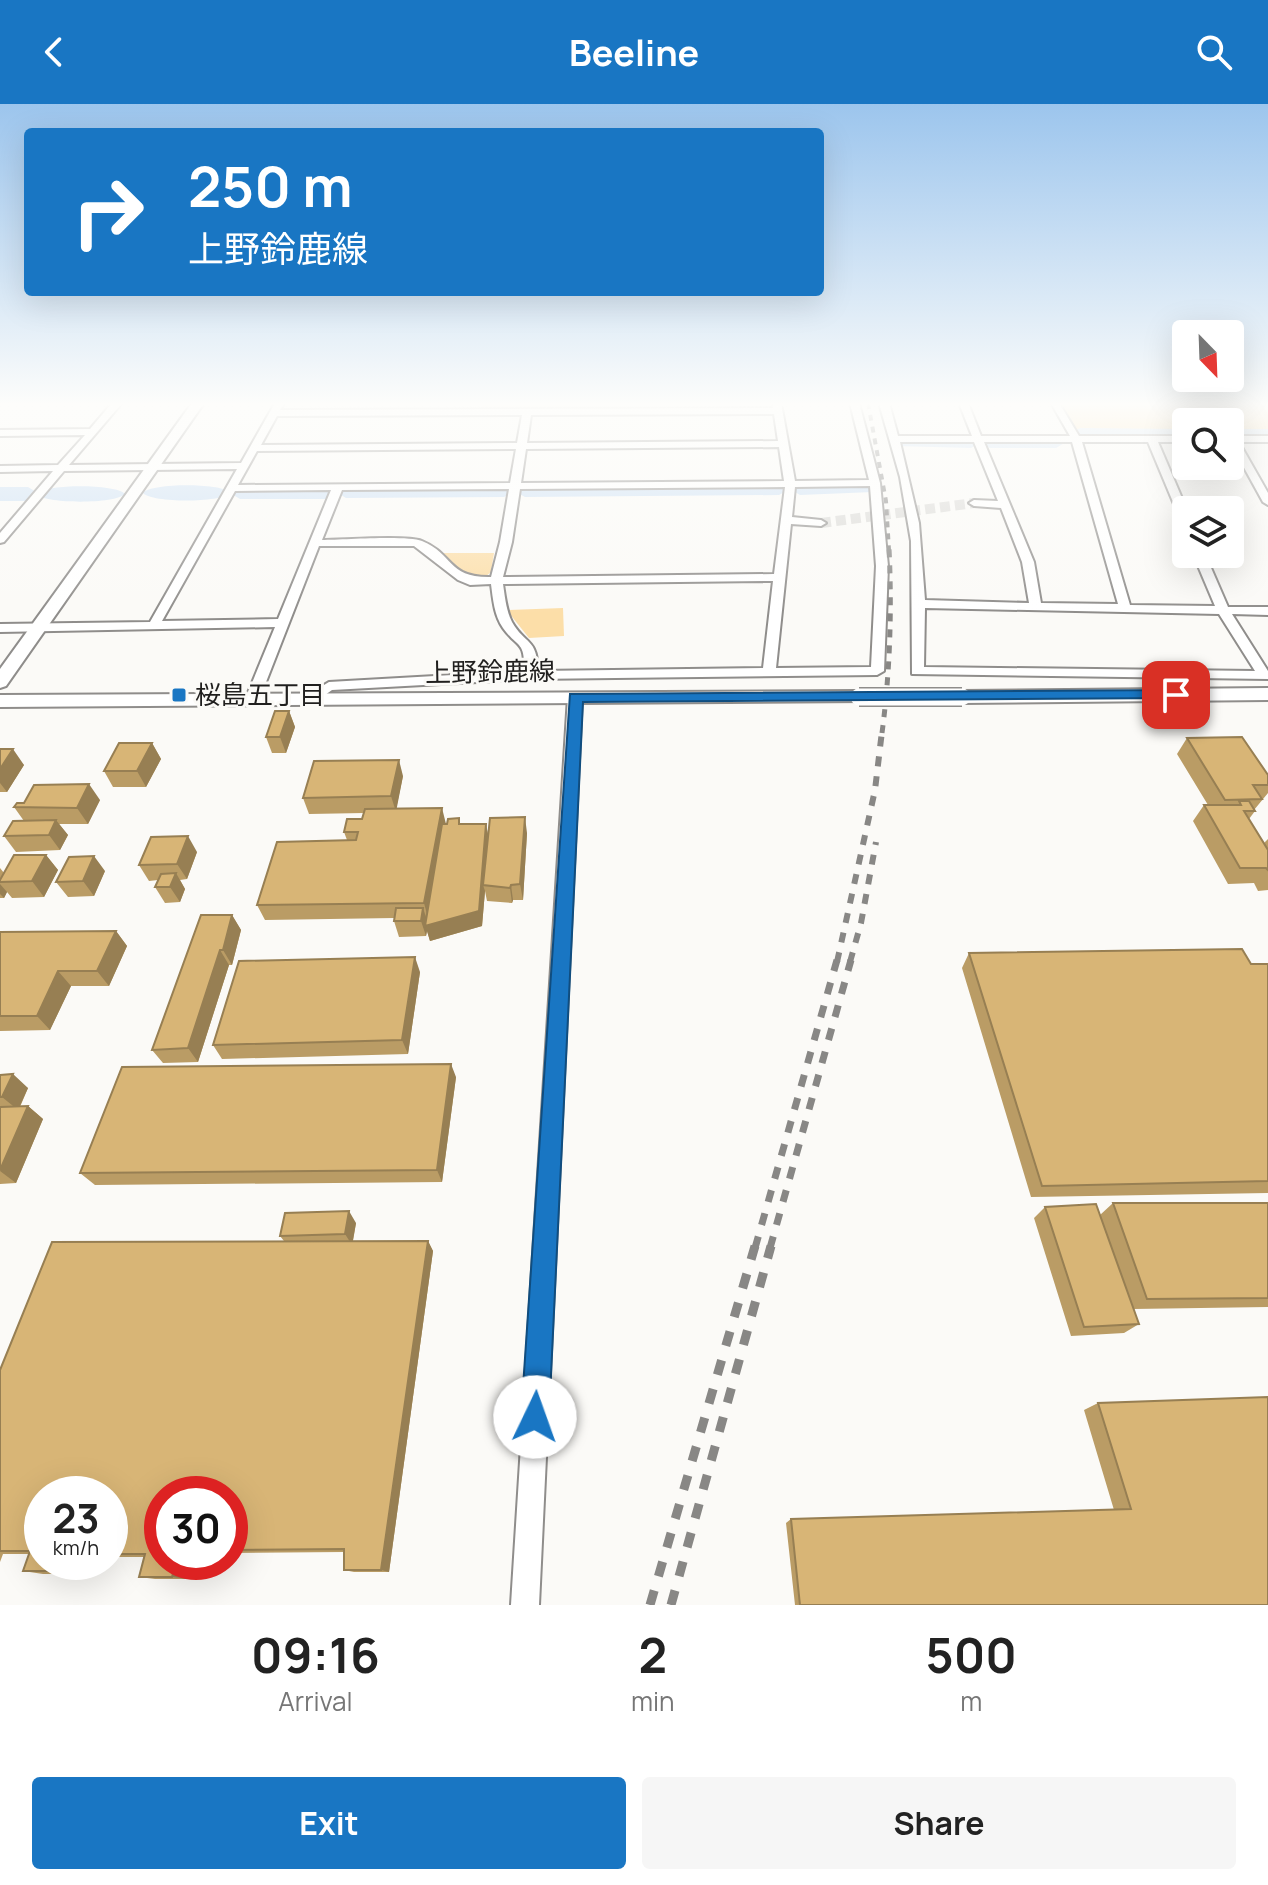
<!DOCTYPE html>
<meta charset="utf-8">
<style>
:root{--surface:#fff;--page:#f6f6f6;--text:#222;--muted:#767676;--accent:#1976c3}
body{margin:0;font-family:Manrope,"Noto Sans JP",sans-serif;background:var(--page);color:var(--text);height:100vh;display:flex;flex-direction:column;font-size:30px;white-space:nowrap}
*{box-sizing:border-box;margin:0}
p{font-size:26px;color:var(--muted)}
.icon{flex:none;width:44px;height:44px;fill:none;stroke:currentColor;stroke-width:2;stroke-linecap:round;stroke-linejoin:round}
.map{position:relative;height:1501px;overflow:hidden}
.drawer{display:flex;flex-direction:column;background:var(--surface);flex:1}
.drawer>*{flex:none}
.hud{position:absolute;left:24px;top:24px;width:800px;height:168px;border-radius:8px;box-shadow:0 8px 32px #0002;background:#1976c3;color:#fff;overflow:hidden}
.needle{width:52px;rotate:157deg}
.tools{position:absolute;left:1172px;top:216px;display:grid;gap:16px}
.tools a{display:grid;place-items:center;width:72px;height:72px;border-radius:8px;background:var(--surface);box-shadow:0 8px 32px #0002;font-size:40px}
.speed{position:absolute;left:24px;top:1372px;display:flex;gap:16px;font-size:40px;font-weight:700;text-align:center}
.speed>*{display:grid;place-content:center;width:104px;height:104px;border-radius:50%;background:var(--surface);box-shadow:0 8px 32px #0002;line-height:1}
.speed small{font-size:20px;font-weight:400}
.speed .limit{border:12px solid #d22;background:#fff;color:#111}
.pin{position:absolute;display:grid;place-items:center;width:68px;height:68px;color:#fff;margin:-34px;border-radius:16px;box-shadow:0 4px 12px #0006}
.me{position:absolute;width:88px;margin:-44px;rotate:3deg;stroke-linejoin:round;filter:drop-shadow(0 0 6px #0008)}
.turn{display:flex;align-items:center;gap:28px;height:168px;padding:0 32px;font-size:36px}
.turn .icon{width:104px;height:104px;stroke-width:2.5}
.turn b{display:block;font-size:56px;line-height:68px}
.eta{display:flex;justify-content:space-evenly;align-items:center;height:136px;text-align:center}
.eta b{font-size:48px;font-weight:700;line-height:56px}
.cta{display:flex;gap:16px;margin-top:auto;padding:16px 32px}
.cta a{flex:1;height:92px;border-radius:8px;background:var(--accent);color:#fff;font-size:32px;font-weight:700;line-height:92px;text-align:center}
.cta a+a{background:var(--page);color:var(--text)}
header{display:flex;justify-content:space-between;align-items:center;height:104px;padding:0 32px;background:var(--accent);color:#fff;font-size:36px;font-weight:700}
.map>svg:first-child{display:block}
.green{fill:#fcdea8}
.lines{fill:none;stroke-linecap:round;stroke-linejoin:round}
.river{fill:#cbdff4;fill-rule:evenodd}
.minor-tunnel{stroke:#dad9d6;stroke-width:10;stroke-dasharray:10 5;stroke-linecap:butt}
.minor-casing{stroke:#8f8d8b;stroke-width:4}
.secondary-casing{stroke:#8f8d8b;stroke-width:4}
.minor{fill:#fff;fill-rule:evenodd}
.secondary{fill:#fff;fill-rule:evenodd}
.rail-far4{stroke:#888785;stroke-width:4;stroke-dasharray:6 6;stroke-linecap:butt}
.rail-far3{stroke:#888785;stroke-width:5;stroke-dasharray:8 8;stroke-linecap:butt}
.rail-far2{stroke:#888785;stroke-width:6;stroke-dasharray:10 10;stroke-linecap:butt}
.rail-far1{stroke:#888785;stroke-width:7;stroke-dasharray:12 12;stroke-linecap:butt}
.rail{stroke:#888785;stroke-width:9;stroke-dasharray:15 15;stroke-linecap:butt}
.secondary-bridge-casing{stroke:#8f8d8b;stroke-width:20;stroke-linecap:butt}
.secondary-bridge{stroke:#fff;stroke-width:17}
.wall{fill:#ba9c65}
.shaded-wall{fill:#977f53}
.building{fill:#d8b576;stroke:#977f53;stroke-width:2}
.route{fill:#1976c3;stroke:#104d7f;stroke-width:2}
.poi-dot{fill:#1976c3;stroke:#fbfaf7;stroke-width:3}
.labels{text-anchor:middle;stroke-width:6;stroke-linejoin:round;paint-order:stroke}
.street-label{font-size:26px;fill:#201f1e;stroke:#fbfaf7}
.poi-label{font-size:26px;fill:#201f1e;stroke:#fbfaf7;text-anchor:start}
</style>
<header><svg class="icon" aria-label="back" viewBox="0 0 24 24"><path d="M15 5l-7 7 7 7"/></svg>Beeline<svg class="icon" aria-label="search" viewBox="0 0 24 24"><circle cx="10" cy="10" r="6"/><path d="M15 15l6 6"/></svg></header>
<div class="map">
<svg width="1268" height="1501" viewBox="0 0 1268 1501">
<rect width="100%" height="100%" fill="#fbfaf7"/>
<path class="green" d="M482,299H572L571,306H480Z
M1059,299H1268V331H1230V318H1186V331L1085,332L1078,330Z
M442,449H494L491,468L485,473L460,469Z
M563,504L564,532L529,534L509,509V506Z"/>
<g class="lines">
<path class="river" d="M1081,324L1186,325V337L1074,334L1071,330L1074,326Z
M1230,325H1268V337H1230Z
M902,332H971L980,337L990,332H1056L1066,338L1056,344H990L980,339L971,344L895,342L892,338L895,334Z
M865,376L873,378L876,383L873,388L800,391L790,385L779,391L525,393L514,387L504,393L346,394L336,388L325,395H240L230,389C221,399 152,399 143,389C151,379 219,379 229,388L240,381H325L335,387L346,380L504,379L514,385L525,379L779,377L790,383L800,377Z
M0,383H28L38,389C48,380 116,380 125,390C116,400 48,400 38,391L28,397H0Z"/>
<path class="minor-tunnel" d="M821,419L974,399"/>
<defs>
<path id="minor" d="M112,299H122L69,361L241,359L275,299L284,300L280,306L773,304V299H781L795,377L869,376L850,299H859L880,379L888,462L884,567L877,571L531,575L332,586L314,599H304V593L329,578L524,567C525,536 518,545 503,524C494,511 493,495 491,480L470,481L458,476L414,442H319L259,596L252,600L245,596L275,523L0,528V520L150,518L237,365L64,367L4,438L0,439V429L53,367L0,368V362L58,361L85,331L0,332V326L90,325ZM774,310L778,337L527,339L531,311ZM522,311L517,339L261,341L277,312ZM779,343L784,377L521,379L526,345ZM516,345L510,379L238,381L257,347ZM870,382L876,462L871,563L776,564L791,420L821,422L826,419L821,416L792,413L795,383ZM785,383L774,470L503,473L512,438L520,385ZM509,385L500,438L491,473C447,474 454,450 422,437C406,431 343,436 322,436L342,386ZM331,386L278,515L162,517L235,387ZM773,477L763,564L538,567C537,533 525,541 512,518C506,506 505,493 503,480Z
M879,299H889L898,332H972L959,299H968L981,332H1070L1051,299H1059L1079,332H1186V338H1158L1187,406L1186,420L1181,417L1148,338H1082L1130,501L1215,502L1193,450H1205L1228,503H1268V511L1232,510L1268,567V575L912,570L911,437L900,373ZM900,338H974L998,397L974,396L969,399L974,402L1001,404L1022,458L1029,499L925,496L919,419ZM984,338H1072L1118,500L1041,499L1034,458ZM925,504L1219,510L1255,567L924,563Z
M1230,332H1268V338H1239L1268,389V401L1263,398L1230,338Z
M575,589L582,593L539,1501H511L568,593Z"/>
<path id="secondary" d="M192,299H204L6,582L0,584V565Z
M1268,584V596L962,599L953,593L962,587Z
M859,587L868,593L866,597L0,603V591Z"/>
</defs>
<use href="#minor" class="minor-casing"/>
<use href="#secondary" class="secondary-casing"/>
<use href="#minor" class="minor"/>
<use href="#secondary" class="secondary"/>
<path class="rail-far4" d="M868,299L886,397L889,446"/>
<path class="rail-far3" d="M882,629C890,568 892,506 889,444"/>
<path class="rail-far2" d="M837,858L875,686L882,627
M850,858L861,819L876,738"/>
<path class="rail-far1" d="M755,1144L837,856
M770,1144L851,856"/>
<path class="rail" d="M650,1501L755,1142
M671,1501L771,1142"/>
<defs>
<path id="secondary-bridge" d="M859,593H962"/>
</defs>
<use href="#secondary-bridge" class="secondary-bridge-casing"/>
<use href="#secondary-bridge" class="secondary-bridge"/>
</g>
<path class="wall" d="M289,607L295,623L286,649H272L266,633Z
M1187,634L1268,671V689L1254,706L1255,707L1249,715L1264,739L1268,735V786L1258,787L1254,779L1228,780L1193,717L1204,701H1208L1177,650Z
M152,639L161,655L146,683H113L104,667Z
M0,645L24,661L7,688H0Z
M403,672L396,705L446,720L459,714L460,720H486L488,732L527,729L523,796H513L512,799L487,797L485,787L482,822L430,837L427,827L426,832L399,833L394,817V814L265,816L257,801L347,736L344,728L362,715L364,709L309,710L303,694Z
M100,696L88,720H59L68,731L60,746L16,748L4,732L24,717L14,703Z
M197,748L187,775L180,776L185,785L180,798L165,799L155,783L158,776L149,777L139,761Z
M46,751L58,766L44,793L12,794L7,788L4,794H0V764L4,769Z
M105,767L94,792L68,793L56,778Z
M232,811L241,826L232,861H229L198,958L163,959L152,946Z
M116,827L127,842L109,882H71L50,926L0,927V828Z
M969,849L1268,860V1089L1031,1093L962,864Z
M420,868L408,950L222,955L213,941Z
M0,971L28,984L20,1003L28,1002L43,1015L16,1079L0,1080Z
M456,973L442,1078L95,1081L80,1069Z
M1113,1099H1268V1203L1133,1205L1139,1220L1124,1229L1071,1232L1034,1114L1045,1103L1100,1111Z
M356,1119L353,1137H428L433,1147L389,1468H354L344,1466V1448L230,1449V1390H162L188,1475H155L139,1473L145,1453H110V1390H42L74,1470H43L23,1467L29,1450H3L0,1458V1266L284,1137L280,1132Z
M1098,1299L1268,1501H795L786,1419L791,1415L1114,1406L1084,1306Z"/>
<path class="shaded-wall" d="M289,607L295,623L286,649L280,633Z
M152,639L161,655L146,683L137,667Z
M13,645L24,661L7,688L0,679V665Z
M399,656L403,672L396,708L391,692Z
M89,680L100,696L88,720L77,704Z
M442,704L446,720L428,814L424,799Z
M525,713L527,729L523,796L520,780Z
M56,716L68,731L60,746L49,731Z
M486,720L489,735L483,781L485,787L482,822L430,837L427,827L426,832L421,817L423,804L428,819Z
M188,732L197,748L187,775L177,760Z
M46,751L58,766L44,793L32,777Z
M94,752L105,767L94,792L83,777Z
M176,769L185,785L180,798L170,783Z
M0,780L7,788L4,794L0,790Z
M511,781L513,796L512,799L510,784Z
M232,811L241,826L232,861L223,846Z
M116,827L127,842L109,882L97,867Z
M220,846L229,861L198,958L188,944Z
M415,853L420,868L408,950L402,936Z
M58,867L71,882L50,926L37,912Z
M451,960L456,973L442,1078L437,1066Z
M13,970L28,984L18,1006L2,993Z
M28,1002L43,1015L16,1079L0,1067Z
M349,1107L356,1119L352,1141L345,1130Z
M428,1137L433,1147L389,1468L381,1466Z
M60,1458H80L74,1470L55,1467Z
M176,1458H192L188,1475L172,1473Z"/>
<path class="building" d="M275,607H289L280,633H266Z
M1242,633L1268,671V681H1253L1262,695L1225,696L1187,634Z
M119,639H152L137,667H104Z
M0,645H13L0,665Z
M399,656L391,692L303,694L314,657Z
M89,680L77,704L14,703L17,699H24L34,681Z
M1239,697H1249L1255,707H1244L1268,746V766L1266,764H1240L1204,701H1241Z
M442,704L424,799L257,801L277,738L356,736L358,728H344L347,715H362L365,705Z
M525,713L520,780L511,781L510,784L483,781L490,714Z
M459,714V720H486L479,807L425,822L442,720H447L448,715Z
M56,716L49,731L4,732L13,717Z
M188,732L177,760L139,761L151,733Z
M14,751H46L32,777L0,778V776Z
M94,752L83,777L56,778L69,753Z
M176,769L170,783H155L161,770Z
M396,804H423L421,817H394Z
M201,811H232L223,846H220L188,944L152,946Z
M116,827L97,867H58L37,912H0V828Z
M1242,845L1251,860H1268V1077L1042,1082L969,849Z
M415,853L402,936L213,941L239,857Z
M451,960L437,1066L80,1069L122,963Z
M13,970L2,993H0V971Z
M28,1002L0,1066V1003Z
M1113,1099H1268V1194L1147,1195Z
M1096,1100L1139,1220L1084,1223L1045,1103Z
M349,1107L345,1130L280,1132L285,1109Z
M428,1137L381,1466H344V1445L230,1446V1390H162V1458H176L172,1473H139L145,1450H110V1390H42V1458H60L55,1467H23L30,1447H0V1266L52,1138Z
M1268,1293V1501H800L791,1415L1131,1405L1098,1299Z"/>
<linearGradient id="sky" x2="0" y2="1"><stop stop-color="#9cc5ed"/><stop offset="0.59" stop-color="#fdfdfb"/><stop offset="1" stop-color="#fdfdfb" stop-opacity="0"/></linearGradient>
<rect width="1268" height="509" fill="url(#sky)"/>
<path class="route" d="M1176,586L1181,587V594L583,598L549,1313L545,1323L535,1327L525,1323L521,1313L570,590Z"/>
<rect class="poi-dot" x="171" y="583" width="16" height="16" rx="4"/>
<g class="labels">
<g class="street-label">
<text transform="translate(490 568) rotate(-1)" y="9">上野鈴鹿線</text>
</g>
<g class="poi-label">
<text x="195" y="600">桜島五丁目</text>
</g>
</g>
</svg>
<div class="tools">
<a><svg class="needle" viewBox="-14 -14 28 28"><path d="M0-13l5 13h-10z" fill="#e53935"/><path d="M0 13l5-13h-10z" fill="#767676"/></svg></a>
<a><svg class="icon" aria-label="search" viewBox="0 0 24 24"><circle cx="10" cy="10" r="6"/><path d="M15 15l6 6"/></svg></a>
<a><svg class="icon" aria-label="layers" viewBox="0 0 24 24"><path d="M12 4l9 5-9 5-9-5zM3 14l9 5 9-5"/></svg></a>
</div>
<div class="speed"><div>23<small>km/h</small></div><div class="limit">30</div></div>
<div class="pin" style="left:1176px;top:591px;background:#d93025"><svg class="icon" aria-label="arrive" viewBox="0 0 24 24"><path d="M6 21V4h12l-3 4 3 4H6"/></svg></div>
<svg class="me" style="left:535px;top:1313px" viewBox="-20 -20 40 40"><circle r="19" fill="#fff"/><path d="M0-13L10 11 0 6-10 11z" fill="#1976c3"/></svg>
<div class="hud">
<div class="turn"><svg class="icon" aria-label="right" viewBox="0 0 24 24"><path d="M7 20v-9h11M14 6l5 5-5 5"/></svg><div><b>250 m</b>上野鈴鹿線</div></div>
</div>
</div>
<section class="drawer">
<div class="eta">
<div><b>09:16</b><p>Arrival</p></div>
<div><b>2</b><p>min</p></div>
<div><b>500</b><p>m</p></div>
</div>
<div class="cta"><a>Exit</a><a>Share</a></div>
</section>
